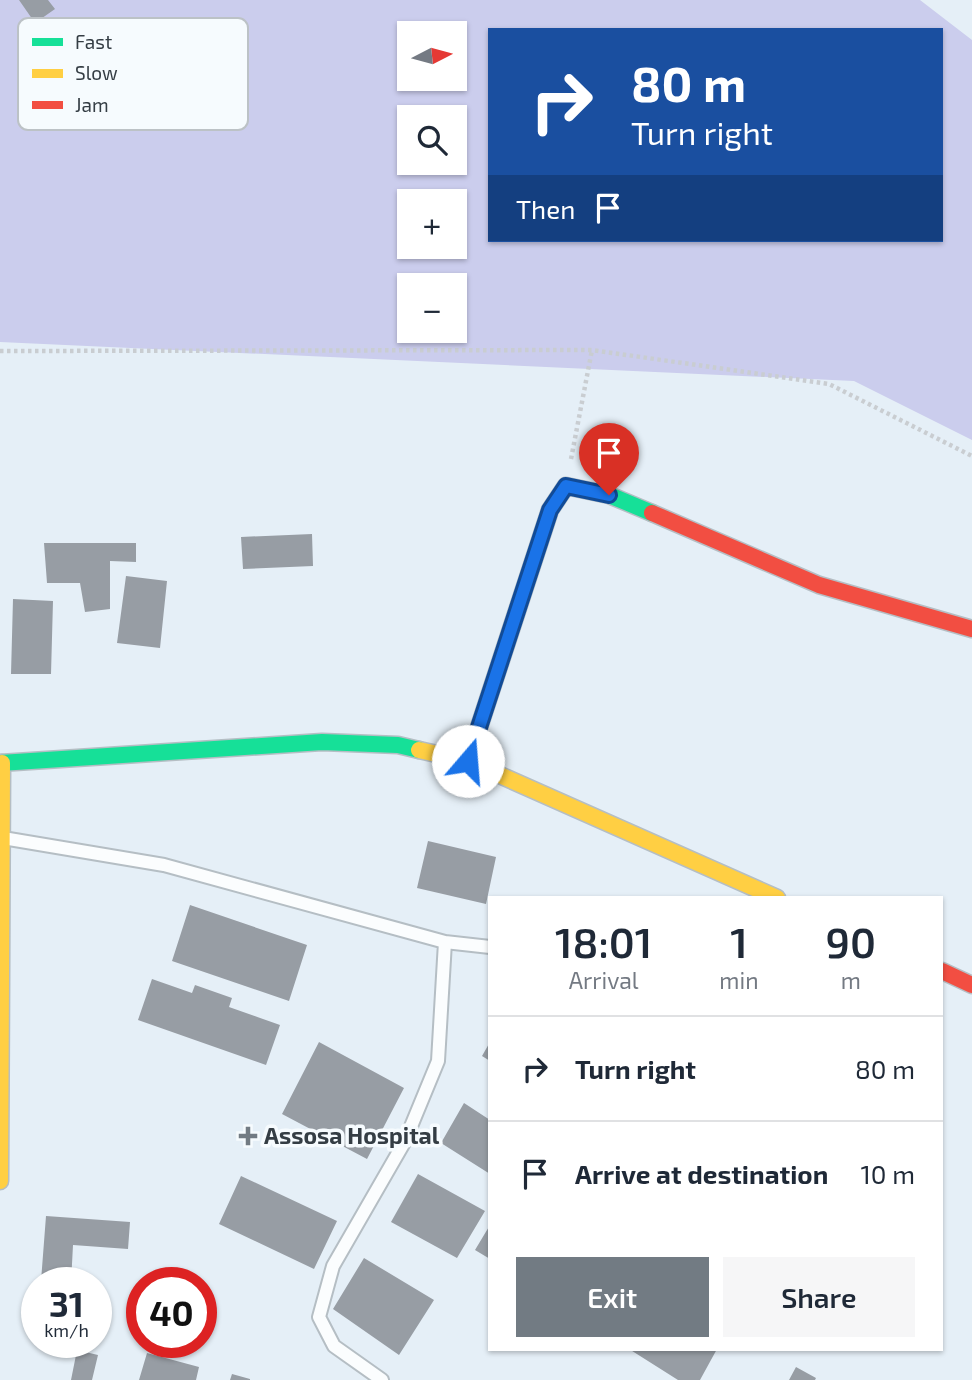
<!DOCTYPE html>
<meta charset="utf-8">
<style>
:root{--surface:#fff;--page:#f6f6f7;--text:#1f2937;--muted:#747a83;--line:#e0e1e3;--accent:#727b83}
body{margin:0;font-family:"Exo 2",sans-serif;background:var(--page);color:var(--text);height:100vh;display:flex;flex-direction:column;font-size:26px;white-space:nowrap}
*{box-sizing:border-box;margin:0}
p{font-size:23px;color:var(--muted)}
.icon{flex:none;width:38px;height:38px;fill:none;stroke:currentColor;stroke-width:2;stroke-linecap:round;stroke-linejoin:round}
.map{position:relative;flex:1;overflow:hidden}
.drawer{position:absolute;left:488px;top:896px;width:455px;height:455px;display:flex;flex-direction:column;background:var(--surface);border-radius:0px;box-shadow:0 2px 5px #0004}
.drawer>*{flex:none}
.guide{position:absolute;left:488px;top:28px;width:455px;height:214px;border-radius:0px;box-shadow:0 2px 5px #0004;background:#1a4fa0;color:#fff;overflow:hidden}
.needle{width:46px;rotate:84deg}
.controls{position:absolute;left:397px;top:21px;display:grid;gap:14px}
.controls a{display:grid;place-items:center;width:70px;height:70px;border-radius:0px;background:var(--surface);box-shadow:0 2px 5px #0004;font-size:35px}
.speed{position:absolute;left:21px;top:1267px;display:flex;gap:14px;font-size:35px;font-weight:700;text-align:center}
.speed>*{display:grid;place-content:center;width:91px;height:91px;border-radius:50%;background:var(--surface);box-shadow:0 2px 5px #0004;line-height:1}
.speed small{font-size:18px;font-weight:400}
.speed .limit{border:10px solid #d22;background:#fff;color:#111}
.pin{position:absolute;display:grid;place-items:center;width:60px;height:60px;color:#fff;margin:-72px -30px;border-radius:50% 50% 50% 0;rotate:-45deg;box-shadow:0 0 7px #0007}
.pin .icon{rotate:45deg}
.me{position:absolute;width:77px;margin:-38px;rotate:18deg;stroke-linejoin:round;filter:drop-shadow(0 0 5px #0008)}
.turn{display:flex;align-items:center;gap:24px;height:147px;padding:0 28px;font-size:32px}
.turn .icon{width:91px;height:91px;stroke-width:2.5}
.turn b{display:block;font-size:49px;line-height:60px}
.then{display:flex;align-items:center;height:66px;padding:0 28px;background:#0003;gap:14px;font-size:26px}
.eta{display:flex;justify-content:space-evenly;align-items:center;height:119px;text-align:center}
.eta b{font-size:42px;font-weight:600;line-height:49px}
.action{display:flex;gap:14px;margin-top:auto;padding:14px 28px}
.action a{flex:1;height:80px;border-radius:0px;background:var(--accent);color:#fff;font-size:28px;font-weight:600;line-height:80px;text-align:center}
.action a+a{background:var(--page);color:var(--text)}
ul{padding:0;list-style:none}
li{display:flex;align-items:center;gap:21px;height:105px;padding:0 28px;border-top:2px solid var(--line)}
li div{flex:1}
li b{display:block;font-size:26px}
li em{font-style:normal}
.map>svg:first-child{display:block}
.forest{fill:#cbcded;fill-rule:evenodd}
.building{fill:#979da4}
.lines{fill:none;stroke-linecap:round;stroke-linejoin:round}
.lane-casing{stroke:#b5bec4;stroke-width:16}
.fast-casing{stroke:#b5bec4;stroke-width:19}
.slow-casing{stroke:#b5bec4;stroke-width:19}
.jam-casing{stroke:#b5bec4;stroke-width:19}
.path{stroke:#c9cdd1;stroke-width:4.5;stroke-dasharray:3.5 3.5;stroke-linecap:butt}
.lane{stroke:#fbfdfe;stroke-width:12}
.fast{stroke:#16e098;stroke-width:16}
.slow{stroke:#ffcf43;stroke-width:16}
.jam{stroke:#f24e42;stroke-width:16}
.route-casing{stroke:#114b97;stroke-width:18}
.route{stroke:#1a73e8;stroke-width:12}
.poi-dot{fill:#727b83;stroke:#f6fbfe;stroke-width:2.5}
.labels{text-anchor:middle;stroke-width:7;stroke-linejoin:round;paint-order:stroke}
.poi-label{font-size:23px;font-weight:bold;fill:#343d44;stroke:#f6fbfe;text-anchor:start}
.key{fill:#f6fbfe;stroke:#bcc2c6;stroke-width:2}
.key-label{font-size:19px;fill:#343d44}
</style>
<div class="map">
<svg width="972" height="1380" viewBox="0 0 972 1380">
<rect width="100%" height="100%" fill="#e5eff7"/>
<path class="forest" d="M0,0H920L972,40V440L854,381L0,342ZM490,30H942V240H490ZM410,33H455V79H410ZM410,117H455V163H410ZM410,201H455V247H410ZM410,285H455V331H410Z"/>
<path class="building" d="M19,0H48L55,9L35,23Z
M312,534L313,566L243,569L241,537Z
M44,543H136V562L110,561V609L85,612L80,583H47Z
M126,576L167,581L160,648L117,643Z
M13,599L53,601L51,674H11Z
M428,841L496,857L486,904L417,888Z
M190,905L307,945L289,1001L172,961Z
M152,979L192,993L195,985L232,998L229,1007L280,1025L266,1065L138,1020Z
M319,1042L404,1088L367,1159L282,1114Z
M490,1042V1061L482,1056Z
M464,1103L490,1120V1174L441,1143Z
M418,1174L485,1211L457,1258L391,1222Z
M241,1176L337,1221L314,1269L219,1224Z
M46,1216L130,1222L128,1249L73,1245L71,1283L41,1281Z
M490,1225V1259L475,1250Z
M364,1258L434,1300L399,1355L333,1309Z
M629,1349H717L700,1380H678Z
M77,1350L98,1355L92,1380H71Z
M147,1353L199,1367L196,1380H139Z
M796,1367L816,1378L815,1380H789Z
M232,1374L250,1379V1380H230Z"/>
<g class="lines">
<defs>
<path id="lane" d="M3,838L164,865L445,942L490,947
M382,1380L334,1346L319,1317L333,1266L405,1141L438,1061L445,942"/>
<path id="fast" d="M468,761L550,510L566,486L609,495L652,513
M0,763L322,742L398,745L419,750"/>
<path id="slow" d="M419,750L468,761L777,898
M0,1181L2,763"/>
<path id="jam" d="M652,513L819,585L972,629
M942,971L972,985"/>
</defs>
<use href="#lane" class="lane-casing"/>
<use href="#fast" class="fast-casing"/>
<use href="#slow" class="slow-casing"/>
<use href="#jam" class="jam-casing"/>
<path class="path" d="M0,351L592,350L829,384L972,456
M571,459L592,350"/>
<use href="#lane" class="lane"/>
<use href="#fast" class="fast"/>
<use href="#slow" class="slow"/>
<use href="#jam" class="jam"/>
</g>
<g class="lines">
<defs>
<path id="route" d="M468,761L550,510L566,486L609,495"/>
</defs>
<use href="#route" class="route-casing"/>
<use href="#route" class="route"/>
</g>
<path class="poi-dot" d="M244.5 1125.5h7v7h7v7h-7v7h-7v-7h-7v-7h7z"/>
<g class="labels">
<g class="poi-label">
<text x="264" y="1144">Assosa Hospital</text>
</g>
</g>
<rect x="18" y="18" width="230" height="112" rx="10" class="key"/>
<rect x="32" y="38" width="31" height="8" fill="#16e098"/>
<rect x="32" y="69" width="31" height="9" fill="#ffcf43"/>
<rect x="32" y="101" width="31" height="8" fill="#f24e42"/>
<g class="key-label">
<text x="75" y="49">Fast</text>
<text x="75" y="80">Slow</text>
<text x="75" y="112">Jam</text>
</g>
</svg>
<div class="controls">
<a><svg class="needle" viewBox="-14 -14 28 28"><path d="M0-13l5 13h-10z" fill="#e53935"/><path d="M0 13l5-13h-10z" fill="#747a83"/></svg></a>
<a><svg class="icon" aria-label="search" viewBox="0 0 24 24"><circle cx="10" cy="10" r="6"/><path d="M15 15l6 6"/></svg></a>
<a>+</a>
<a>−</a>
</div>
<div class="speed"><div>31<small>km/h</small></div><div class="limit">40</div></div>
<div class="pin" style="left:609px;top:495px;background:#d93025"><svg class="icon" aria-label="arrive" viewBox="0 0 24 24"><path d="M6 21V4h12l-3 4 3 4H6"/></svg></div>
<svg class="me" style="left:468px;top:761px" viewBox="-20 -20 40 40"><circle r="19" fill="#fff"/><path d="M0-13L10 11 0 6-10 11z" fill="#1a73e8"/></svg>
<div class="guide">
<div class="turn"><svg class="icon" aria-label="right" viewBox="0 0 24 24"><path d="M7 20v-9h11M14 6l5 5-5 5"/></svg><div><b>80 m</b>Turn right</div></div>
<div class="then">Then<svg class="icon" aria-label="arrive" viewBox="0 0 24 24"><path d="M6 21V4h12l-3 4 3 4H6"/></svg></div>
</div>
<section class="drawer">
<div class="eta">
<div><b>18:01</b><p>Arrival</p></div>
<div><b>1</b><p>min</p></div>
<div><b>90</b><p>m</p></div>
</div>
<ul>
<li><svg class="icon" aria-label="right" viewBox="0 0 24 24"><path d="M7 20v-9h11M14 6l5 5-5 5"/></svg><div><b>Turn right</b></div><em>80 m</em></li>
<li><svg class="icon" aria-label="arrive" viewBox="0 0 24 24"><path d="M6 21V4h12l-3 4 3 4H6"/></svg><div><b>Arrive at destination</b></div><em>10 m</em></li>
</ul>
<div class="action"><a>Exit</a><a>Share</a></div>
</section>
</div>
